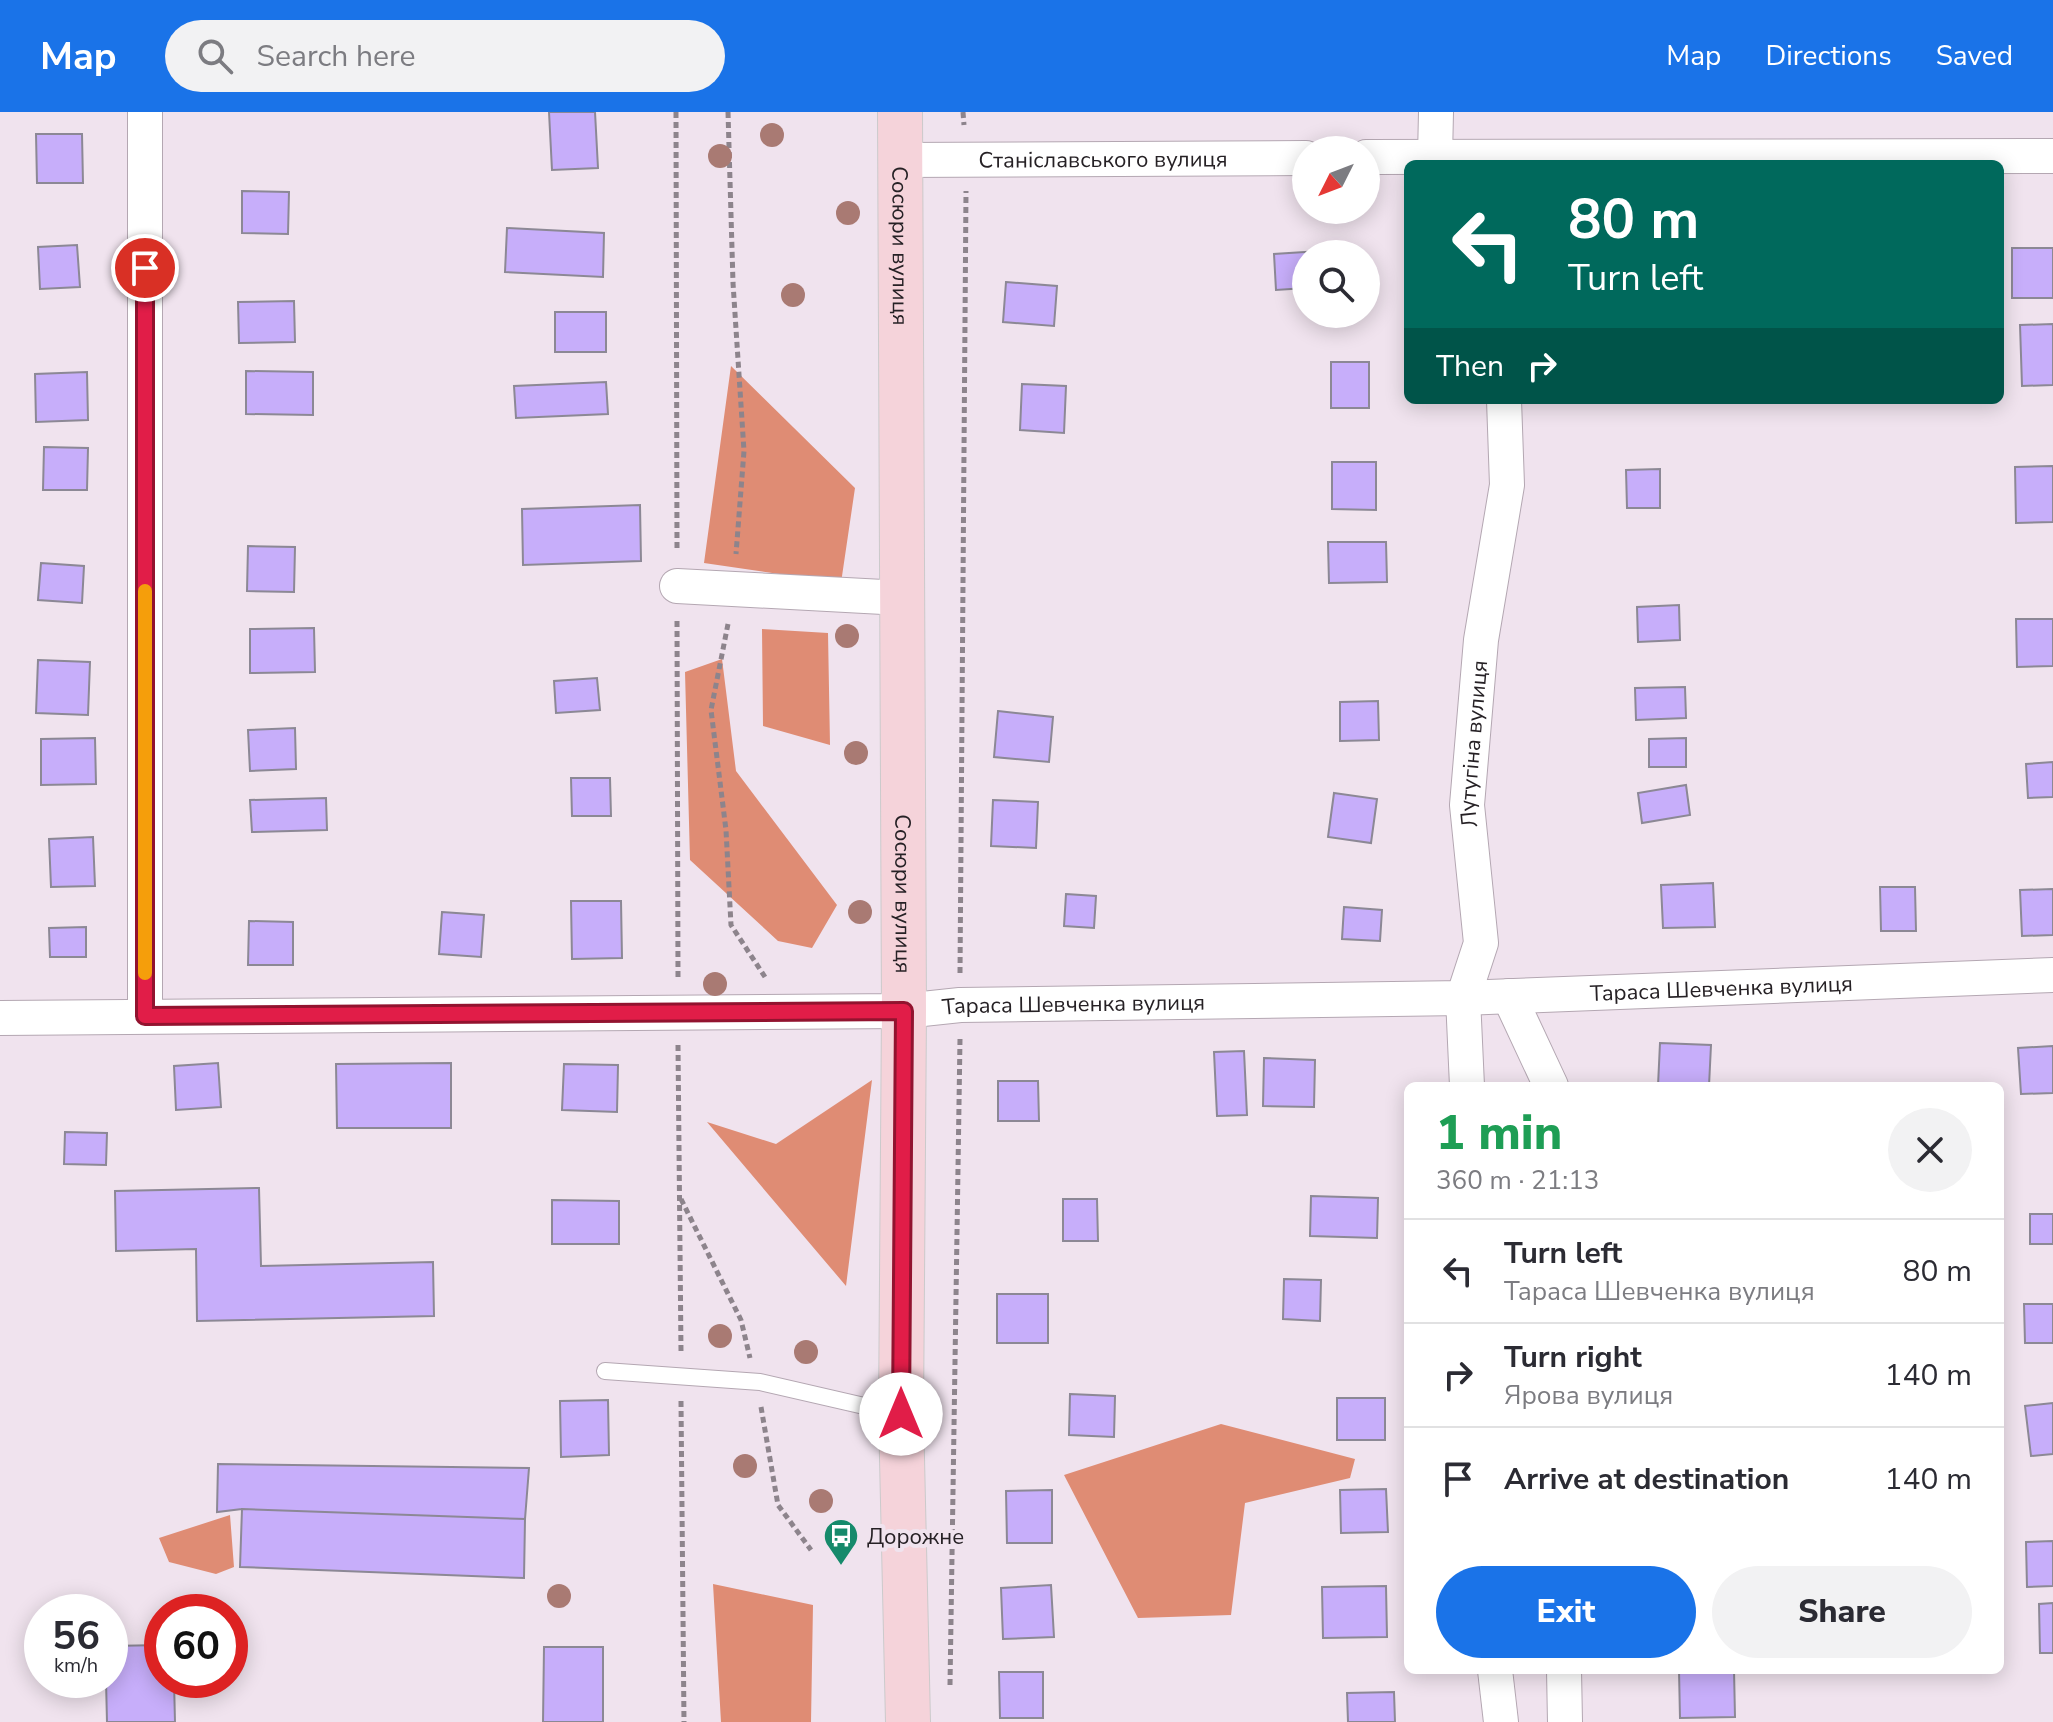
<!DOCTYPE html>
<meta charset="utf-8">
<style>
:root{--surface:#fff;--page:#f2f2f3;--text:#2b2b33;--muted:#7c7c81;--line:#e1e1e2;--accent:#1a73e8}
body{margin:0;font-family:"Nunito Sans",sans-serif;background:var(--page);color:var(--text);height:100vh;display:flex;flex-direction:column;font-size:30px;white-space:nowrap}
*{box-sizing:border-box;margin:0}
p{font-size:26px;color:var(--muted)}
.icon{flex:none;width:44px;height:44px;fill:none;stroke:currentColor;stroke-width:2;stroke-linecap:round;stroke-linejoin:round}
.map{position:relative;flex:1;overflow:hidden}
.panel{position:absolute;left:1404px;top:970px;width:600px;height:592px;display:flex;flex-direction:column;background:var(--surface);border-radius:12px;box-shadow:0 4px 20px #0003}
.panel>*{flex:none}
.hud{position:absolute;left:1404px;top:48px;width:600px;height:244px;border-radius:12px;box-shadow:0 4px 20px #0003;background:#00695c;color:#fff;overflow:hidden}
.needle{width:52px;rotate:228deg}
.tools{position:absolute;left:1292px;top:24px;display:grid;gap:16px}
.tools a{display:grid;place-items:center;width:88px;height:88px;border-radius:50%;background:var(--surface);box-shadow:0 4px 20px #0003;font-size:40px}
.speed{position:absolute;left:24px;top:1482px;display:flex;gap:16px;font-size:40px;font-weight:700;text-align:center}
.speed>*{display:grid;place-content:center;width:104px;height:104px;border-radius:50%;background:var(--surface);box-shadow:0 4px 20px #0003;line-height:1}
.speed small{font-size:20px;font-weight:400}
.speed .limit{border:12px solid #d22;background:#fff;color:#111}
.pin{position:absolute;display:grid;place-items:center;width:68px;height:68px;color:#fff;margin:-34px;border:4px solid #fff;border-radius:50%;box-shadow:0 2px 8px #0007}
.me{position:absolute;width:88px;margin:-44px;rotate:0deg;stroke-linejoin:round;filter:drop-shadow(0 0 6px #0008)}
.turn{display:flex;align-items:center;gap:28px;height:168px;padding:0 32px;font-size:36px}
.turn .icon{width:104px;height:104px;stroke-width:2.5}
.turn b{display:block;font-size:56px;line-height:68px}
.then{display:flex;align-items:center;height:76px;padding:0 32px;background:#0003;gap:16px;font-size:30px}
.round{display:grid;place-items:center;flex:none;width:84px;height:84px;border-radius:42px;background:var(--page)}
.summary{display:flex;align-items:center;justify-content:space-between;height:136px;padding:0 32px}
h1{font-size:48px;font-weight:800;line-height:60px;color:#1e9e55}
.primary-button{display:flex;gap:16px;margin-top:auto;padding:16px 32px}
.primary-button a{flex:1;height:92px;border-radius:48px;background:var(--accent);color:#fff;font-size:32px;font-weight:800;line-height:92px;text-align:center}
.primary-button a+a{background:var(--page);color:var(--text)}
ul{padding:0;list-style:none}
li{display:flex;align-items:center;gap:24px;height:104px;padding:0 32px;border-top:2px solid var(--line)}
li div{flex:1}
li b{display:block;font-size:30px}
li em{font-style:normal}
header{display:flex;align-items:center;gap:48px;box-sizing:border-box;height:112px;padding:0 40px;background:var(--accent);color:#fff}
header strong{font-size:38px}
nav{display:flex;gap:44px;margin-inline-start:auto;font-size:28px}
.search{width:560px;height:72px;background:var(--page);display:flex;align-items:center;gap:20px;box-sizing:border-box;padding:0 28px;border-radius:44px;color:var(--muted);font-size:30px}
.map>svg:first-child{display:block}
.forest{fill:#df8c74}
.building{fill:#c7aefa;stroke:#8c8895;stroke-width:2}
.lines{fill:none;stroke-linecap:round;stroke-linejoin:round}
.service-casing{stroke:#b4a7b2;stroke-width:18}
.minor-casing{stroke:#b4a7b2;stroke-width:36}
.primary-casing{stroke:#cbcacb;stroke-width:46}
.path{stroke:#8d848c;stroke-width:5;stroke-dasharray:6 4;stroke-linecap:butt}
.service{stroke:#fff;stroke-width:16}
.minor{stroke:#fff;stroke-width:34}
.primary{stroke:#f5d3da;stroke-width:44}
.tree{fill:#a97a73}
.route-casing{stroke:#92132f;stroke-width:20}
.route{stroke:#e11d48;stroke-width:14}
.slow{stroke:#f59e0b;stroke-width:14}
.labels{text-anchor:middle;stroke-width:8;stroke-linejoin:round;paint-order:stroke}
.street-label{font-size:22px;fill:#262125;stroke:#f0e3ee}
.poi-label{font-size:22px;fill:#262125;stroke:#f0e3ee;text-anchor:start}
</style>
<header>
<strong>Map</strong>
<div class="search"><svg class="icon" aria-label="search" viewBox="0 0 24 24"><circle cx="10" cy="10" r="6"/><path d="M15 15l6 6"/></svg>Search here</div>
<nav><a>Map</a><a>Directions</a><a>Saved</a></nav>
</header>
<div class="map">
<svg width="2053" height="1610" viewBox="0 0 2053 1610">
<rect width="100%" height="100%" fill="#f0e3ee"/>
<path class="forest" d="M731,254L855,376L841,471L704,451Z
M762,517L828,521L830,633L763,614Z
M722,547L736,659L837,793L812,836L778,829L690,748L685,560Z
M872,968L846,1174L707,1010L776,1032Z
M1221,1312L1355,1347L1350,1366L1245,1391L1231,1503L1138,1506L1064,1363Z
M230,1403L234,1455L216,1462L169,1450L159,1426Z
M713,1472L813,1493L811,1610H721Z"/>
<path class="building" d="M549,0H595L598,56L552,58Z
M36,22H82L83,71H37Z
M242,79L289,80L288,122L242,121Z
M507,116L604,121L603,165L505,160Z
M77,133L80,175L40,177L38,135Z
M2012,136H2053V186H2012Z
M1320,139V142H1306V176L1276,178L1274,142Z
M1006,170L1057,174L1054,214L1003,210Z
M294,189L295,230L239,231L238,190Z
M555,200H606V240H555Z
M2053,212V273L2022,274L2020,213Z
M1331,250H1369V296H1331Z
M246,259L313,260V303L246,302Z
M87,260L88,308L36,310L35,262Z
M606,270L608,302L516,306L514,274Z
M1022,272L1066,274L1064,321L1020,318Z
M44,335L88,336L87,378H43Z
M1332,350H1376V398L1332,397Z
M2053,354V410L2016,411L2015,355Z
M1660,357V396H1627L1626,358Z
M640,393L641,449L523,453L522,397Z
M1328,430H1386L1387,470L1329,471Z
M248,434L295,435L294,480L247,479Z
M41,451L84,454L82,491L38,488Z
M1679,493L1680,528L1638,530L1637,495Z
M2016,507H2053V554L2017,555Z
M314,516L315,560L250,561V517Z
M38,548L90,550L88,603L36,601Z
M597,566L600,598L556,601L554,569Z
M1685,575L1686,606L1636,608L1635,576Z
M1378,589L1379,628L1340,629V590Z
M998,599L1053,605L1049,650L994,645Z
M295,616L296,657L250,659L248,618Z
M95,626L96,672L41,673V627Z
M1686,626V655H1649V627Z
M2053,650V685L2028,686L2026,652Z
M571,666H610L611,704H572Z
M1686,673L1690,703L1642,711L1638,681Z
M1334,681L1377,687L1371,731L1328,725Z
M326,686L327,718L252,720L250,688Z
M993,688L1038,690L1036,736L991,734Z
M93,725L95,774L51,775L49,727Z
M1713,771L1715,815L1663,816L1661,773Z
M1880,775H1915L1916,819H1881Z
M2053,777V823L2022,824L2020,778Z
M1066,782L1096,784L1094,816L1064,814Z
M571,789H621L622,846L572,847Z
M1344,795L1382,798L1380,829L1342,827Z
M442,800L484,803L481,845L439,842Z
M249,809L293,810V853H248Z
M86,815V845H50L49,816Z
M1660,931L1711,933L1709,974H1658Z
M2053,934V981L2021,982L2018,936Z
M1244,939L1247,1003L1217,1004L1214,940Z
M1264,946L1315,948L1314,995L1263,994Z
M218,951L221,995L176,998L174,954Z
M451,951V1016H337L336,952Z
M564,952L618,953L617,1000L562,998Z
M998,969H1038L1039,1009H998Z
M65,1020L107,1021L106,1053L64,1052Z
M259,1076L261,1154L433,1150L434,1204L197,1209L196,1137L116,1139L115,1079Z
M1311,1084L1378,1086L1377,1126L1310,1124Z
M1063,1087H1097L1098,1129H1063Z
M552,1088L619,1089V1132H552Z
M2030,1102H2053V1132H2030Z
M1284,1167L1321,1168L1320,1209L1283,1207Z
M997,1182H1048V1231H997Z
M2024,1192H2053V1231H2025Z
M1070,1282L1115,1284L1114,1325L1069,1323Z
M1337,1286H1385V1328H1337Z
M608,1288L609,1343L561,1345L560,1289Z
M2053,1291V1342L2031,1344L2025,1294Z
M218,1352L529,1356L525,1407L242,1397L217,1400Z
M1386,1377L1388,1420L1341,1421L1340,1378Z
M1052,1378V1431H1007L1006,1379Z
M242,1397L525,1407L524,1466L240,1455Z
M2053,1429V1474L2027,1475L2026,1430Z
M1051,1473L1054,1525L1003,1527L1001,1476Z
M1386,1474L1387,1525L1323,1526L1322,1475Z
M2053,1491V1541H2040L2039,1492Z
M162,1533V1568H174L175,1610H107L106,1568H110V1534Z
M544,1535H603V1610H543Z
M1679,1558H1734L1735,1605L1680,1606Z
M999,1560H1043V1606H1000Z
M1394,1580L1395,1610H1348L1347,1581Z"/>
<g class="lines">
<defs>
<path id="service" d="M605,1259L760,1270L899,1302"/>
<g id="minor">
<path d="M1436,0L1435,45L1437,52"/>
<path d="M1366,45L2053,44"/>
<path id="s1" d="M899,48L1306,46"/>
<path d="M677,474L902,486"/>
<path d="M1509,884L1551,974"/>
<path d="M145,904V0"/>
<path id="s2" d="M0,906L904,899L960,893L1463,886L2053,863"/>
<path id="s3" d="M1467,974L1463,886L1481,831L1467,693L1481,528L1507,373L1504,288"/>
<path d="M1495,1558L1501,1610"/>
<path d="M1564,1558L1565,1610"/>
</g>
<g id="primary">
<path id="s4" d="M900,0L904,899L901,1302L908,1610"/>
</g>
</defs>
<use href="#service" class="service-casing"/>
<use href="#minor" class="minor-casing"/>
<use href="#primary" class="primary-casing"/>
<path class="path" d="M676,0L677,439
M728,0L733,171L744,339L736,442
M963,0L964,13
M677,509L678,867
M728,512L711,598L726,718L731,813L765,865
M960,861L966,79
M678,933L681,1239
M681,1087L741,1208L750,1246
M681,1289L684,1610
M761,1295L778,1393L811,1438
M950,1573L960,927"/>
<use href="#service" class="service"/>
<use href="#minor" class="minor"/>
<use href="#primary" class="primary"/>
</g>
<g class="tree">
<circle cx="772" cy="23" r="12"/>
<circle cx="720" cy="44" r="12"/>
<circle cx="848" cy="101" r="12"/>
<circle cx="793" cy="183" r="12"/>
<circle cx="847" cy="524" r="12"/>
<circle cx="856" cy="641" r="12"/>
<circle cx="860" cy="800" r="12"/>
<circle cx="715" cy="872" r="12"/>
<circle cx="720" cy="1224" r="12"/>
<circle cx="806" cy="1240" r="12"/>
<circle cx="745" cy="1354" r="12"/>
<circle cx="821" cy="1389" r="12"/>
<circle cx="559" cy="1484" r="12"/>
</g>
<g class="lines">
<defs>
<path id="route" d="M145,156V904L904,899L901,1302"/>
</defs>
<use href="#route" class="route-casing"/>
<use href="#route" class="route"/>
<path class="slow" d="M145,479V861"/>
</g>
<defs>
<symbol id="bus-pin" viewBox="-11 -11 22 30"><path d="M0 17L-7.5 6A9.5 9.5 0 1 1 7.5 6Z" fill="#168a6b" stroke="#f0e3ee"/><path d="M-5-6H5V4H4V6H2V4H-2V6H-4V4H-5ZM-3.5-4V0h7V-4ZM-3.5 1.2v1.5H-2V1.2ZM2 1.2v1.5H3.5V1.2Z" fill="#fff"/></symbol>
</defs>
<g fill-rule="evenodd">
<use href="#bus-pin" x="821" y="1404" width="40" height="54"/>
</g>
<g class="labels">
<g class="street-label">
<text dy="8" stroke="none"><textPath href="#s1" startOffset="204">Станіславського вулиця</textPath></text>
<text dy="8" stroke="none"><textPath href="#s4" startOffset="134">Сосюри вулиця</textPath></text>
<text dy="8" stroke="none"><textPath href="#s3" startOffset="346">Лутугіна вулиця</textPath></text>
<text dy="8" stroke="none"><textPath href="#s4" startOffset="782">Сосюри вулиця</textPath></text>
<text dy="8" stroke="none"><textPath href="#s2" startOffset="1722">Тараса Шевченка вулиця</textPath></text>
<text dy="8" stroke="none"><textPath href="#s2" startOffset="1074">Тараса Шевченка вулиця</textPath></text>
</g>
<g class="poi-label">
<text x="867" y="1432">Дорожне</text>
</g>
</g>
</svg>
<div class="tools">
<a><svg class="needle" viewBox="-14 -14 28 28"><path d="M0-13l5 13h-10z" fill="#e53935"/><path d="M0 13l5-13h-10z" fill="#7c7c81"/></svg></a>
<a><svg class="icon" aria-label="search" viewBox="0 0 24 24"><circle cx="10" cy="10" r="6"/><path d="M15 15l6 6"/></svg></a>
</div>
<div class="speed"><div>56<small>km/h</small></div><div class="limit">60</div></div>
<div class="pin" style="left:145px;top:156px;background:#d93025"><svg class="icon" aria-label="arrive" viewBox="0 0 24 24"><path d="M6 21V4h12l-3 4 3 4H6"/></svg></div>
<svg class="me" style="left:901px;top:1302px" viewBox="-20 -20 40 40"><circle r="19" fill="#fff"/><path d="M0-13L10 11 0 6-10 11z" fill="#e11d48"/></svg>
<div class="hud">
<div class="turn"><svg class="icon" aria-label="left" viewBox="0 0 24 24"><path d="M17 20v-9H6M10 6l-5 5 5 5"/></svg><div><b>80 m</b>Turn left</div></div>
<div class="then">Then<svg class="icon" aria-label="right" viewBox="0 0 24 24"><path d="M7 20v-9h11M14 6l5 5-5 5"/></svg></div>
</div>
<section class="panel">
<div class="summary"><div><h1>1 min</h1><p>360 m · 21:13</p></div><a class="round"><svg class="icon" aria-label="close" viewBox="0 0 24 24"><path d="M6 6l12 12M18 6L6 18"/></svg></a></div>
<ul>
<li><svg class="icon" aria-label="left" viewBox="0 0 24 24"><path d="M17 20v-9H6M10 6l-5 5 5 5"/></svg><div><b>Turn left</b><p>Тараса Шевченка вулиця</p></div><em>80 m</em></li>
<li><svg class="icon" aria-label="right" viewBox="0 0 24 24"><path d="M7 20v-9h11M14 6l5 5-5 5"/></svg><div><b>Turn right</b><p>Ярова вулиця</p></div><em>140 m</em></li>
<li><svg class="icon" aria-label="arrive" viewBox="0 0 24 24"><path d="M6 21V4h12l-3 4 3 4H6"/></svg><div><b>Arrive at destination</b></div><em>140 m</em></li>
</ul>
<div class="primary-button"><a>Exit</a><a>Share</a></div>
</section>
</div>
